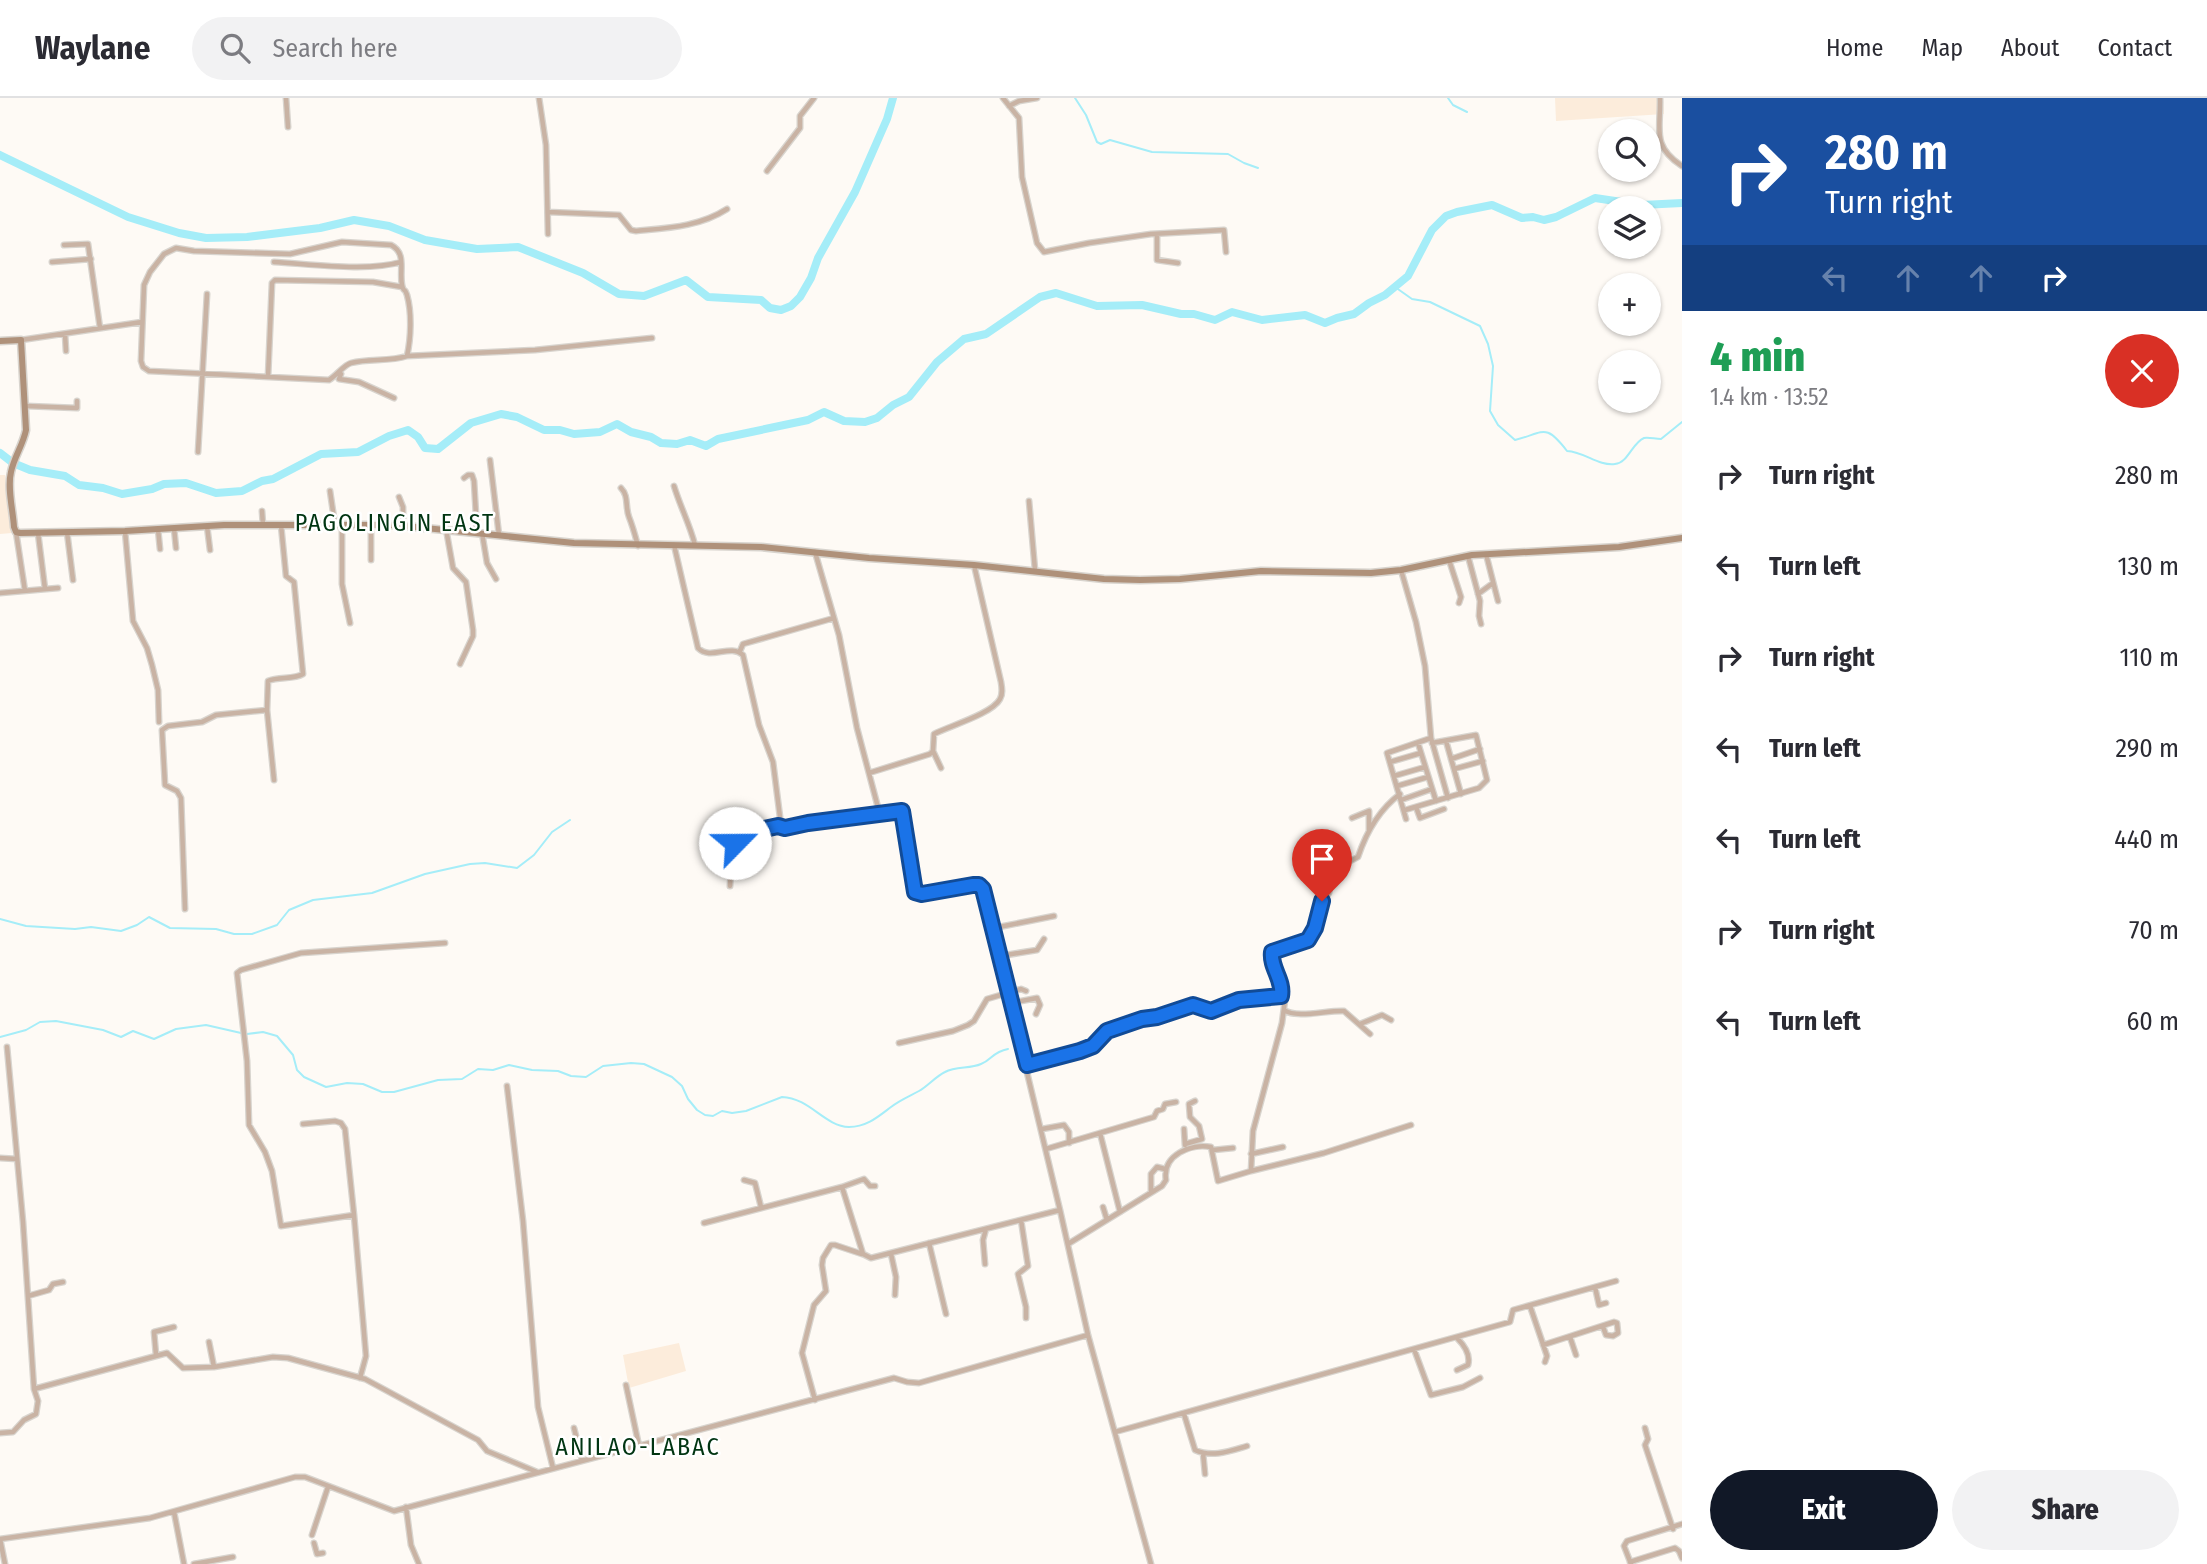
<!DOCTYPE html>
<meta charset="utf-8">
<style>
:root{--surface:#fff;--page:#f2f2f3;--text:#2b2b33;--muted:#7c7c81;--line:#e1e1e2;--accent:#111827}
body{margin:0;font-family:"Fira Sans Condensed",sans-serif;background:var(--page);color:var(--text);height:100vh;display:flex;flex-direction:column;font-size:26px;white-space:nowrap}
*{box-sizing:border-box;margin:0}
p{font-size:23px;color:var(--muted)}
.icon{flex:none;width:38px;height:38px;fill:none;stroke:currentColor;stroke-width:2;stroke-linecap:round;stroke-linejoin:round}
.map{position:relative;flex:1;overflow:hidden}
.sheet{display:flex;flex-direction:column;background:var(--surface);width:525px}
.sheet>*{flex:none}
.hud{background:#1a4fa0;color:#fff;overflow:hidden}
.buttons{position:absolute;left:1598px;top:21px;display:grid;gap:14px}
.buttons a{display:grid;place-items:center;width:63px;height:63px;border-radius:50%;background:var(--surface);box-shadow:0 2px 5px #0004;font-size:35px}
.pin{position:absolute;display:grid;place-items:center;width:60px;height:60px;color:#fff;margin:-72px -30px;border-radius:50% 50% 50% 0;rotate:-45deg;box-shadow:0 0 7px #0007}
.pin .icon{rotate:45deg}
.me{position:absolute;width:77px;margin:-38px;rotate:67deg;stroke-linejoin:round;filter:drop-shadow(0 0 5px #0008)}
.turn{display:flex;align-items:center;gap:24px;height:147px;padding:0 28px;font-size:32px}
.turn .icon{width:91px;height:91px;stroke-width:2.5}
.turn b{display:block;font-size:49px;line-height:60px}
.lanes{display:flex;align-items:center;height:66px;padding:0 28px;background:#0003;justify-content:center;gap:35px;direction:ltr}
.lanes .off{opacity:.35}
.round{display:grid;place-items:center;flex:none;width:74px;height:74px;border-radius:37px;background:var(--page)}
.head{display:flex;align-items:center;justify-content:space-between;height:119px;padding:0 28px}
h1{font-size:42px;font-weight:800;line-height:52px;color:#1e9e55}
.button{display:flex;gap:14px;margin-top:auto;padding:14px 28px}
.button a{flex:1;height:80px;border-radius:42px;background:var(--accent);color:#fff;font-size:28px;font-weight:800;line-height:80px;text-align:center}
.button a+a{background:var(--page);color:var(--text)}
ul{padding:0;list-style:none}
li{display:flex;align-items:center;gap:21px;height:91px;padding:0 28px}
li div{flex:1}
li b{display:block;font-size:26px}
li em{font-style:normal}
header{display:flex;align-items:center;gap:42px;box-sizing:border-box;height:98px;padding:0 35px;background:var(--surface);border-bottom:2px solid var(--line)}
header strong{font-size:33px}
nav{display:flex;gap:38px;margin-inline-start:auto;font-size:24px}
.search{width:490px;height:63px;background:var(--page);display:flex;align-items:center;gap:18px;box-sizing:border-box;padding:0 24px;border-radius:38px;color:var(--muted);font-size:26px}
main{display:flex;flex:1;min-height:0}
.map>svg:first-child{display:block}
.built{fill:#fcecdb}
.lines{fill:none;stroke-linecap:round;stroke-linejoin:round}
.stream{stroke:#a5edf8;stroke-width:2}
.river{stroke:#a5edf8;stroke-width:8}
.street-casing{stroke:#d8d4ce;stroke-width:7}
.secondary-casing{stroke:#d8d4ce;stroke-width:9}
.street{stroke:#c9b3a4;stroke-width:4.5}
.secondary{stroke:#af917a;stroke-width:6}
.route-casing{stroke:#114b97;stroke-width:18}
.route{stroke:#1a73e8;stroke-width:12}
.labels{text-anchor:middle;stroke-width:5;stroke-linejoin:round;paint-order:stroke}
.quarter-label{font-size:24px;letter-spacing:2px;fill:#013512;stroke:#fff}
</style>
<header>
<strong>Waylane</strong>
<div class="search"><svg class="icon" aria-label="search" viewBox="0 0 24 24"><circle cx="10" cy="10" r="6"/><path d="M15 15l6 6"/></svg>Search here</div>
<nav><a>Home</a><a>Map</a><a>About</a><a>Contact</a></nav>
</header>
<main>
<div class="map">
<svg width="1682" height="1466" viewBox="0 0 1682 1466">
<rect width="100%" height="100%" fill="#fefaf5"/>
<path class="built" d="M1555,0H1663L1664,16L1556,23Z
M0,377H5L12,435L0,436Z
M679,1245L686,1273L629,1290L623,1257Z"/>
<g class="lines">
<path class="stream" d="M1075,0L1086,17L1097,44L1101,46L1110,42L1152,54L1228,56L1244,65L1258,70
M1448,0L1453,7L1467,14
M1395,189L1412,201L1430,204L1480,228L1488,246L1493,268L1490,313L1498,327L1515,342C1544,335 1545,324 1567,353C1585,354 1598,368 1615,366C1628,365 1632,345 1644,340C1649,339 1655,341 1661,341L1682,324
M0,821L26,828L75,831L91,829L121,833L137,827L149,819L170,830L216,831L234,836H252L277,827L289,812L313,802L372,795L425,776L470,766L485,765L517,770L534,757L552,734L570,722
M247,936L263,934L277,938L293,957L297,972L304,979L326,989L347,985L363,986L382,994H394L438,982L462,981L478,971L493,972L509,967L532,972L558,973L571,978L586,979L603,968L631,965L644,966L672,979L682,988L688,1001L697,1012L705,1017L713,1018L722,1013L732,1015L746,1013L782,999C810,1000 824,1028 849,1029C867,1029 879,1018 891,1009C900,1002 910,998 919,993C928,988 935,979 945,974C956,968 970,971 981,966C992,962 992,954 1008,951
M0,939L26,932L40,924L56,923L103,932L121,939L133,933L154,941L176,931L206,927L241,935"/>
<path class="river" d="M0,57L128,119L179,135L206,140L247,139L320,130L354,122L389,128L425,142L477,151L518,149L583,175L619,196L644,198L686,182L708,199L761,202L770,210L781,212L791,208L800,199L811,180L818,160L855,94L887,21L893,0
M0,355L13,365L30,372L65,378L79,387L103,390L122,396L152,391L164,386L186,385L216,395L242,393L262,383L273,381L321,356L358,354L389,338L408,332L418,339L425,350L438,351L471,325L501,316L517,319L544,332H560L574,336L600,334L617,326L631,334L651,339L661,345L677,346L690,342L706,348L718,341L808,322L824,314L844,323L865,324L877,320L893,307L909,299L937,264L964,241L986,236L1040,199L1056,195L1097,208L1142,207L1181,216H1194L1215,222L1232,214L1262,222L1305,217L1325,225L1337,220L1354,216L1369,205L1385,197L1408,178L1432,132L1446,118L1457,114L1492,107L1522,120L1533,119L1544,122L1556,119L1595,100L1642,107L1682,105"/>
<defs>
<path id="street" d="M286,0L288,29
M539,0L546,47L548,136
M1003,0L1019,20L1022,79L1037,145L1044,154L1089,145L1151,136L1224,132L1226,154
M1660,0C1661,31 1651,48 1682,68
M1009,8L1019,3L1037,0
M767,73L800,30V18L814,0
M548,114L619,117L631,132L636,133C667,130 699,129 727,111
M1157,136V162L1178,165
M64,147L88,146L100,230
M52,164L91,161
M274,164C311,166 368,174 401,164
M65,236L66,253
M21,242L142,224
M407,258C411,240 412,215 407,197C404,188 404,196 402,187C399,173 407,155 391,147L342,144L290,156L194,153L176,150L164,156L150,174L144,187L141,263L143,269L149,273L329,282C337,277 344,267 351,265C369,260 389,264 407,258L535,252L652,240
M341,276L339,281L359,284L394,300
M268,279L272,185L275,182L373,184L402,189
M26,308L77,310V303
M198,354L207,196
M490,362L499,437
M464,380L468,377H472L474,383L477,434
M674,388C680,408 690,427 695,447
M621,390C629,398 625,409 629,419C633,429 635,437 638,448
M330,393L335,427
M399,399L403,409V427
M1029,403L1035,472
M262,413L263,427
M342,427V486L350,525
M371,427V462
M207,428L210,452
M174,430L176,450
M158,431L160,451
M446,431L453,470L466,484L473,532V538L460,566
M125,433L133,523L147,550L152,567L158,592L159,624
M16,434L25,493
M67,434L73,482
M38,435L45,491
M482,435L487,465L496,481
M674,447L698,550C711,563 730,545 743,557L759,627L773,664L780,719L778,728L787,730L808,725L880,717
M815,454L839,537L857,630L880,717L902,714L915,794L922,796L973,787H979L983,791L1060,1112
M1486,456L1498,503
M1468,458L1480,503L1479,518L1481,526
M1449,462L1461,499L1459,505
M1401,472L1416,524L1425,568L1431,640L1448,700
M0,495L58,490
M1478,496L1493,485
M740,553L743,546L834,520
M267,612L274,682
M1446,643L1461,696
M1418,645L1436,703
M933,653L941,670
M1451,661L1480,651
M1390,664L1421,655
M1454,671L1483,663
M869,675L930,656L933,653L934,636C949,628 992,616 1000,601C1003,596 1002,590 1001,584L974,467
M1394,678L1425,669
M1397,688L1428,679
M1401,702L1432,691
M1416,709L1420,720L1444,711
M1405,712L1479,690L1487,682L1476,637L1432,645
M1352,720L1369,713V732
M1406,721L1387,655L1431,640
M1326,763L1333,772L1358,759C1366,735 1380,711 1400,696
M730,788L731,769L728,755L737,738L778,728
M185,811L181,700L177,693L165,687L162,632L168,628L202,624L216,617L267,612L268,583C279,578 293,582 303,576L294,484L286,478L281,427
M994,830L1054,818
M1000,858L1037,852L1044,841
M1281,898C1284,882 1269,870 1272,854L1304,844L1311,839L1321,805L1329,795L1333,772
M1011,905L1037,900L1040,907L1036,916
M1284,912C1297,921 1327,912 1344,913L1370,936
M1360,926L1382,917L1391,922
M899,945L953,933L968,927L974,923L987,901L1021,891L1026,893
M7,949L23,1124L34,1291L167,1255L183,1270L214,1269L273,1259L288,1260L365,1281L478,1342L487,1353L537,1374
M1027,967L1093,948L1107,933L1142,921L1157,919L1193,907L1211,913L1239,902L1279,897L1285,902L1282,925L1253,1033L1251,1073L1218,1083L1211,1049C1191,1045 1162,1057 1166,1082L1162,1088L1068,1146
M507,988L523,1123L538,1309L553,1370
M303,1026L335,1023L341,1025L345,1031L354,1117
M1042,1031L1064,1027L1069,1034V1045
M1184,1031L1185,1047
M1100,1035L1120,1114
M1185,1046L1202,1041L1199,1028L1190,1019L1189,1006L1195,1003
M1046,1051L1154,1019L1157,1013L1163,1011L1165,1006L1176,1004
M1213,1052L1233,1050
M1251,1056L1283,1049
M0,1060L17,1061
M1251,1073L1324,1055L1411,1027
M744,1082L755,1085L761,1109
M842,1089L864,1081L870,1088H875
M1151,1094V1076L1157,1069L1165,1071
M1103,1109L1107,1122
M1021,1122L1028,1168L1018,1176L1026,1209V1220
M704,1125L842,1089L863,1156L871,1160L1060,1112L1088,1237L1151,1466
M929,1145L946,1216
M891,1156L896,1179L895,1197
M985,1166L983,1142L986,1131
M1595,1189L1599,1207L1606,1205
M28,1198L49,1192L53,1186L63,1184
M1530,1208L1547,1258L1545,1264
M1570,1239L1576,1257
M1457,1240C1464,1247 1471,1256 1468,1267L1457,1272
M209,1244L214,1269
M1543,1247L1614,1224L1617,1225L1618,1235L1613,1238L1606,1237L1603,1229
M1414,1251L1431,1297L1463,1289L1480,1280
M156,1257L154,1234L174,1229
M360,1280L366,1258L354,1117L281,1128L272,1073L265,1054L249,1027L247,963L237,875L241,872L301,855L445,845
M626,1287L639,1348
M815,1302L802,1255L814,1207L826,1193L822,1167L823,1160L831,1147H835L862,1156
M1184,1316L1195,1352C1212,1360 1230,1353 1247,1348
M574,1330L582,1362
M1645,1330L1648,1341L1645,1347L1673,1431
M1115,1334L1510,1224L1513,1212L1616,1183
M0,1335L13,1334L24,1322L36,1316L38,1303L34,1291
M1203,1355L1205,1376
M406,1409L411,1447L419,1466
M174,1414L184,1466
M312,1437L328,1389
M314,1445L317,1456L323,1455
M1630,1464L1675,1450L1679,1453L1682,1460
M5,1466L0,1441L150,1420L295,1379H305L394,1413L894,1280L907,1284L919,1285L1088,1237
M194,1466L233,1459
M1631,1466L1624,1448L1627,1443L1682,1426"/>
<path id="secondary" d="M0,243L21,242L26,332C23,347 14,359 11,374C7,390 13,412 14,429L16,434L20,435L125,433L224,427H395L574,445L761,449L869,460L974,467L1104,481L1140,482L1180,481L1261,473L1371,475L1401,472L1472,457L1619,449L1682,440"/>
</defs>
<use href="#street" class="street-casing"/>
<use href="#secondary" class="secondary-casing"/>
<use href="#street" class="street"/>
<use href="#secondary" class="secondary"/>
</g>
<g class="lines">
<defs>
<path id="route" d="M735,745L738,737L778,728L785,730L808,725L902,713L915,794L922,796L973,787H979L983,791L1027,967L1080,953L1093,948L1107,933L1142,921L1157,919L1193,907L1211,913L1239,902L1281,898C1284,882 1270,870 1272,854L1308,842L1315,830L1322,803"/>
</defs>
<use href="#route" class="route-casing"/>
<use href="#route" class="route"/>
</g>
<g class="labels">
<g class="quarter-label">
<text x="395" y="433">PAGOLINGIN EAST</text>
<text x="638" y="1357">ANILAO-LABAC</text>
</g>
</g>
</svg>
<div class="buttons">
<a><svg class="icon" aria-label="search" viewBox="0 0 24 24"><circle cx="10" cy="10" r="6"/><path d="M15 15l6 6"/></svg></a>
<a><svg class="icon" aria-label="layers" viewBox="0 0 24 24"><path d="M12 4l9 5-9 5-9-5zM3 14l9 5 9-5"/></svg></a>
<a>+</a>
<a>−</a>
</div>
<div class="pin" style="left:1322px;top:803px;background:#d93025"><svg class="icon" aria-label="arrive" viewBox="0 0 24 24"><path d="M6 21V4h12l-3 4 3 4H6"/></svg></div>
<svg class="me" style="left:735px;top:745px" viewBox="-20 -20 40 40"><circle r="19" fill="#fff"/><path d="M0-13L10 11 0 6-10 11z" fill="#1a73e8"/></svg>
</div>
<section class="sheet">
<div class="hud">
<div class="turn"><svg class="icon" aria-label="right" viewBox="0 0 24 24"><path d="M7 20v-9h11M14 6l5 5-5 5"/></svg><div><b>280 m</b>Turn right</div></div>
<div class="lanes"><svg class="icon off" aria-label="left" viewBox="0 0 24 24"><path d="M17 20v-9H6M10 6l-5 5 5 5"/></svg><svg class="icon off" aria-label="ahead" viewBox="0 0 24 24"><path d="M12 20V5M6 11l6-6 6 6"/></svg><svg class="icon off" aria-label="ahead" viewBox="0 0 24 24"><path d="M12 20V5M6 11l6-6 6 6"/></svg><svg class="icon" aria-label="right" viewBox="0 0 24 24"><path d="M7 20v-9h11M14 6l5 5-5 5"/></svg></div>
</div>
<div class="head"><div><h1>4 min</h1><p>1.4 km · 13:52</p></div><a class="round" style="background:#d93025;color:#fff"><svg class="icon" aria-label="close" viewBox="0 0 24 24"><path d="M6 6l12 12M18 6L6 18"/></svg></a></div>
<ul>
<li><svg class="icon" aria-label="right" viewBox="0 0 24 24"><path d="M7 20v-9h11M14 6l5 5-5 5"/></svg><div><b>Turn right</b></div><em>280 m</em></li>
<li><svg class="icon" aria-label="left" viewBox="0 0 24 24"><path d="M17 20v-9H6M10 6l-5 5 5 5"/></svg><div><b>Turn left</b></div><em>130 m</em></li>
<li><svg class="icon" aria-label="right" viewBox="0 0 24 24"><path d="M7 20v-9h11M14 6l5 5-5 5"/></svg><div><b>Turn right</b></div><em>110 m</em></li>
<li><svg class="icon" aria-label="left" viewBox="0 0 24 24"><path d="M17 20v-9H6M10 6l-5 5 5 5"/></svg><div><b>Turn left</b></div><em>290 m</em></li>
<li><svg class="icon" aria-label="left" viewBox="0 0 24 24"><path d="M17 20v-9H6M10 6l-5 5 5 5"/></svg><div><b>Turn left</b></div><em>440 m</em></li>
<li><svg class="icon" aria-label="right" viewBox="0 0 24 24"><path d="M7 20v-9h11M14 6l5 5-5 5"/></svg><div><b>Turn right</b></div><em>70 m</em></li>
<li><svg class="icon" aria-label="left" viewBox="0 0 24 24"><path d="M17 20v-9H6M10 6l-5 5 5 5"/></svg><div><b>Turn left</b></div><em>60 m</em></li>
</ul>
<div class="button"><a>Exit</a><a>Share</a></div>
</section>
</main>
